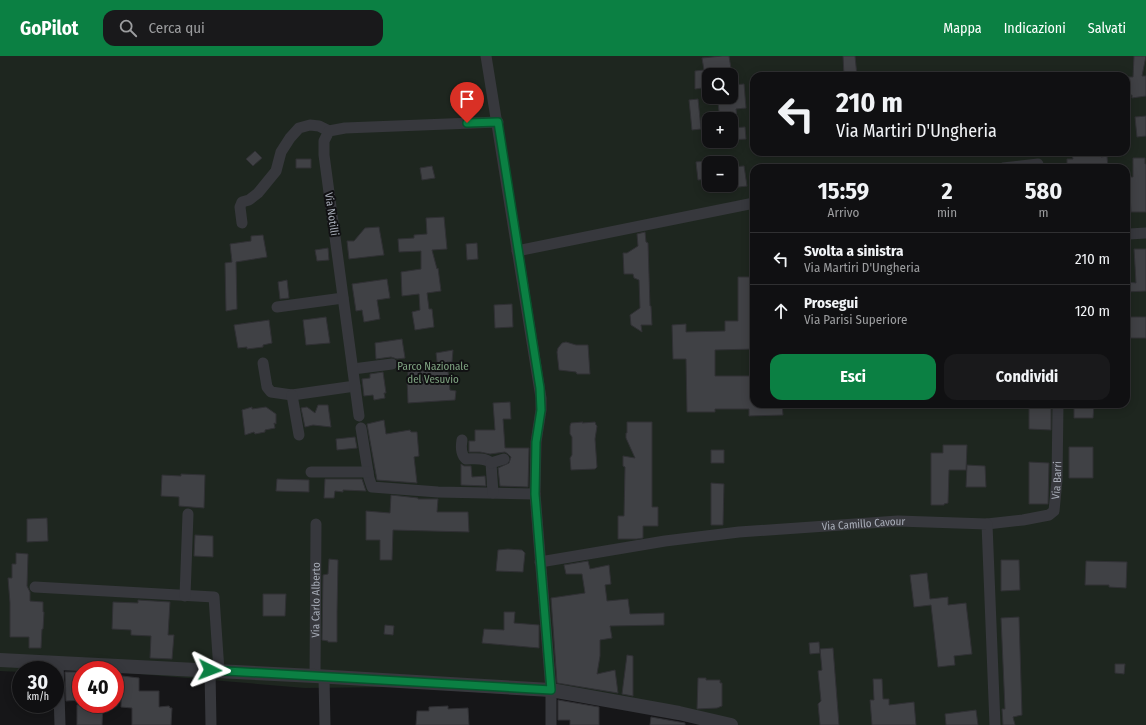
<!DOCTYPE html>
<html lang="it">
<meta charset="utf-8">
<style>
:root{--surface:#101012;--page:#19191b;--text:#f1f3f6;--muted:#9c9d9f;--line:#303032;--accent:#0b8043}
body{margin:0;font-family:"Fira Sans Condensed",sans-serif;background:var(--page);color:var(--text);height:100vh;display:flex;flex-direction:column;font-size:15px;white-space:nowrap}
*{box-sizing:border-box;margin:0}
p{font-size:13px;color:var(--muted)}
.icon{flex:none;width:22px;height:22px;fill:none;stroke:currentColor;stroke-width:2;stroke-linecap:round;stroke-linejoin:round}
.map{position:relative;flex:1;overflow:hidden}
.panel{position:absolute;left:750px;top:108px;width:380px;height:244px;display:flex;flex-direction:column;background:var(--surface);border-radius:12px;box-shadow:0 2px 10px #0003,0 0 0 1px var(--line)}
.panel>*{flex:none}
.guide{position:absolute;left:750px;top:16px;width:380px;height:84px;border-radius:12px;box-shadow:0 2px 10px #0003,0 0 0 1px var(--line);background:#101012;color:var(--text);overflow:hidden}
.tools{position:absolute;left:702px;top:12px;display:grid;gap:8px}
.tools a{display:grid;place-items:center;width:36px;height:36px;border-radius:8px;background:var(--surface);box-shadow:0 2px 10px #0003,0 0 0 1px var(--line);font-size:20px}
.speed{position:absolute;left:12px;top:605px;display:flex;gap:8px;font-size:20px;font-weight:700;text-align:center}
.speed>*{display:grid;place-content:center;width:52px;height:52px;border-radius:50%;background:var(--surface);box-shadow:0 2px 10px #0003,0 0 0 1px var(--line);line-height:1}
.speed small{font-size:10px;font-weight:400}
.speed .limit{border:6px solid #d22;background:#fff;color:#111}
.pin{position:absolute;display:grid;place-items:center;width:34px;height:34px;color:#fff;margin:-41px -17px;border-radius:50% 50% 50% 0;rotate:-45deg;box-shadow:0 0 4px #0007}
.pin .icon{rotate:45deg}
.me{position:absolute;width:44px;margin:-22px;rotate:93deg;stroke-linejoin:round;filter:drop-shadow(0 0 3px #0008)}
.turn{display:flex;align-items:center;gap:14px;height:84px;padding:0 20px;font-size:18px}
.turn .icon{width:52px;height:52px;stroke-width:2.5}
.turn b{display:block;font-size:28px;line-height:34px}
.eta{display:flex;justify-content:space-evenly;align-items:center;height:68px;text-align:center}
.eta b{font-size:24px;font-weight:700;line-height:28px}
.button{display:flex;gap:8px;margin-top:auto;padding:8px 20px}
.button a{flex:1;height:46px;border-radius:12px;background:var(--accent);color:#fff;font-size:16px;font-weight:700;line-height:46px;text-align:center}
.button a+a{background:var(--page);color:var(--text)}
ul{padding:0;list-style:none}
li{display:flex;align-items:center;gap:12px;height:52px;padding:0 20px;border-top:1px solid var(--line)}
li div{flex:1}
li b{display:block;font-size:15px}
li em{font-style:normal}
header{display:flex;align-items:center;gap:24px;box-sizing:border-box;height:56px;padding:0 20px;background:var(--accent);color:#fff}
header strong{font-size:19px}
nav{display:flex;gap:22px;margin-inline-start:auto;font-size:14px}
.search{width:280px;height:36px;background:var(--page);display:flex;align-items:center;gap:10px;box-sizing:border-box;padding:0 14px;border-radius:12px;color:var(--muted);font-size:15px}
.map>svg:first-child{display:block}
.green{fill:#1e261f;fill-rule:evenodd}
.building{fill:#404145;stroke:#303034}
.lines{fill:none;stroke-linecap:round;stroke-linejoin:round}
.minor{stroke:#37383d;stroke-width:11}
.tertiary{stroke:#37383d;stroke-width:14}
.route-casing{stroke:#07532c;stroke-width:10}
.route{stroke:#0b8043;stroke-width:7}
.labels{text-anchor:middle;stroke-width:4;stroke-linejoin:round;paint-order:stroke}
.street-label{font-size:11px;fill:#a8adb8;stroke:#111113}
.park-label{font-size:11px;fill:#7fa381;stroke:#111113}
</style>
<header>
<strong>GoPilot</strong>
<div class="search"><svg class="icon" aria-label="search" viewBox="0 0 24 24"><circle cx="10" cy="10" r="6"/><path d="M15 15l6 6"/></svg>Cerca qui</div>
<nav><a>Mappa</a><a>Indicazioni</a><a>Salvati</a></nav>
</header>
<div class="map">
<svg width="1146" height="669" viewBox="0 0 1146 669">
<rect width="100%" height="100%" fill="#161618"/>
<path class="green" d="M0,0H1146V669H706L637,646L395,631L305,632L115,616V614H21V616L0,615ZM709,19H731V41H709ZM754,20H1126V96H754ZM709,63H731V85H709ZM709,107H731V129H709ZM754,112H1126V348H754Z"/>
<path class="building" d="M722,0H729L732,19H709V31L695,33V15L704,14L702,2Z
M843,0H855L857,20H844Z
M1134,0H1146L1142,20H1146V40L1132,42V39H1128V31H1129L1127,21H1133Z
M744,28L746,52L736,53L737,63H720L718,47L726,46L725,41H731V29Z
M698,43L701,73L692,74L689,44Z
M1146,60V80L1137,81L1135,61Z
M745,71L746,83L731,84V72Z
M255,95L262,102L253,110L246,103Z
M1101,97V101L1107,100L1108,112H1067V103H1073L1072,99Z
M1133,102H1145V108H1146V156H1131L1129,121H1133Z
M296,103H311V112H296Z
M706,105L708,123L698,124L696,106Z
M432,110L435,122L422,124L420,112Z
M744,110L747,130L731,132V111Z
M444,161L447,193L432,194L437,213L438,212L441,235L427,237L429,253H432L434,271L415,274L412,256L420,254L419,238L402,240L401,216L421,213V195L399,196L398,183L414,182V179L427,178L426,162Z
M379,171L384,199L349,203L347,185H354L365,172Z
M645,176L646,186L648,187L650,250H651L652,269H641L642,276L631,269L630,259L640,252L639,224L634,222L633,218H624L623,197H627L638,190L637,178Z
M263,179L267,201L236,206L237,253L226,255L225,207L232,206L230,188L251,185V180Z
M477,187L478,203L467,204L466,188Z
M328,192L329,204L317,205L315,194Z
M1134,193H1146V235L1126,236V226L1136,227Z
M738,221H754V293L715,294V320H754V348H782L783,359L749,360V353H715V356H687L686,303H673L672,269L686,268V276L725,275V265H738Z
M387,223L390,242L377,244L380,263L364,266L362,254L356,255L352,228Z
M287,224L289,242L280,243L278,226Z
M512,248L513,271L495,272L494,249Z
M326,261L330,287L306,289L303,264Z
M1126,261H1146V282H1126Z
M269,264L272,287L263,289V291L247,293V291L238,292L234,269Z
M402,283L405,302L397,303L391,301L376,303L375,287Z
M566,286L576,289H588L590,318H577L576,316L559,314L557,296L558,292L562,287Z
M453,294L452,306H447L450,334L456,335L455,344L408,347L407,322L408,321V316L438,314L436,297Z
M383,316L386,337H384L385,342L374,344L373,339L364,340L362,323L370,322V318Z
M510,346L511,363H503L505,392H529L528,431L500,430L498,412L509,407L511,401L508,398L505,396L490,398L480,396H469V385H475V374H495L493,347Z
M1029,348H1051V374L1029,373Z
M1074,348H1094L1093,362H1074Z
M318,349H328L331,371L313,369L305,371L301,352L307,351L315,357Z
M252,351V353L266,351L276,358V368L274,367L275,372L265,374V376L255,378L254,376L245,379L242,354Z
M384,364L386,378L410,374L411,376H417L419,400L414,401L417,427L377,424L367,368Z
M583,366L582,367L595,366L596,369L597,370L595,383L597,411L595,413L571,414L570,402L572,399V381L570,378V370L571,367Z
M627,366H652V451H658V470H643V482L637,483H618V460H624L625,411L623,410V400L635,402L626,382V377H627Z
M355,381L357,392L337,394L336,383Z
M943,389H967L966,414H949L948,447L944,448V449H931V397H943Z
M1069,391H1093V422H1069Z
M711,394H724V407H711Z
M1029,406L1049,407L1048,448H1029Z
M461,408L464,410H471L472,421L485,420L486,430L461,429Z
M967,409L985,410L986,431H966Z
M181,418L205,419L204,452L179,450V441L161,440L162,419L181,420Z
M277,423L309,424V436L276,435Z
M325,423H362L366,435L343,434V436L335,435L334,442H324Z
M711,427L724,428L723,469H711Z
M391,439L418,442V443H438L437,456H468L469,476L393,474L392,504H380V484H366V455L390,457Z
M47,462L48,485L27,486V463Z
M195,479L213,480V501L194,500Z
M508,493L522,494L525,497L523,516L496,515L498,494Z
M16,497L28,498L27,530L30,536V545L43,546V556H44L43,573H42L41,592H29V581H10V547L8,522H12V508H16Z
M329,503L338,504L337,556V586H328V585L322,584L323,519L328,518Z
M1001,504H1019L1020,534L1001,535Z
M588,505L590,513L609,509L611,528L605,529L607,545L628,543L630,558L664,557V569L610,570L612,582L600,584V600L597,618L615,614L618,637L557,627L551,542L585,537L582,518H566L564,509Z
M1086,505L1127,506L1126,532L1109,531V529H1085Z
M927,517L930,543L948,541V549L966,547L972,598L954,600L955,609L938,611L931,549L914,551L910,519Z
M263,538H286L285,560H263Z
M138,544L170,546L168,579H174L172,603L150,602L151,580L131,579V574L112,573L113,546L138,547Z
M504,556H515L514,567L539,569V592L482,587L484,573L504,574Z
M1019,561L1022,659L1013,661L1015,669H1003L1002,653H1005L1001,562Z
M385,569L394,570L393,579L384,578Z
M819,586L820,597L810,598L809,587Z
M833,592L839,669H820L818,648L821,645L818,615L822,614L820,593Z
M627,599L633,600V640L622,638Z
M1115,608H1125L1124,618L1115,617Z
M65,616H78L79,633H81V644L66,645Z
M122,620L139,622V635H159V651L169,650L170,652H172L171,669H132V652L121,651Z
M698,622H706V624H720V627H722V650L717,652L697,653Z
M873,623H882L883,643H889V649L914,646L916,669H872L870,644H874Z
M558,644L599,651V669H570V664H558Z
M77,649H103L102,669H77Z
M448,650V653L468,652L469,669H416L417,655H429V651Z
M976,654L978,669H946L945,658Z
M651,661L685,667V669H650Z"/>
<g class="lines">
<g class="minor">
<path d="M486,0L541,342V354L536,386L535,438L551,634V669"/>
<path d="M1003,112L1038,108"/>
<path d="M242,167L240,151L242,146L249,144L258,137L276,115L281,96L290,82L299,72L310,69L319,70L329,75"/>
<path d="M1129,178L1146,177"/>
<path d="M517,195L754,147"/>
<path d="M277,251L343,242"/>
<path d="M263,307L267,331L271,336L292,339L355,330"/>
<path d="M353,313L392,308"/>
<path d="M292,339L299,379"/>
<path d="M359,360L324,99V85L329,75L345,72L498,66"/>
<path d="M361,372L369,422L372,431L438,436L535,438"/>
<path d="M462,384C461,390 460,398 466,403C474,403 485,401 491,407L493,437"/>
<path d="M491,407L504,403"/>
<path d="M311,416H368"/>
<path id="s1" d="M987,468L1023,464L1049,459L1054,455L1057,424L1058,348"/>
<path id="s2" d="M540,506L665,485L739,476L898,465L987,468L995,669"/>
<path d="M35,531L214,541L219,615"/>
<path d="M185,540L188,458"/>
<path d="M58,606L60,669"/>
<path d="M210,614L211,669"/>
<path id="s3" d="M315,620L316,468"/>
<path d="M324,621L325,669"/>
</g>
<path class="tertiary" d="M0,604L315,620L551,634L679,657L731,669"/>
</g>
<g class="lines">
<defs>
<path id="route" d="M210,614L551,634L535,438L536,386L541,354L540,332L498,66L467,67"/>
</defs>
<use href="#route" class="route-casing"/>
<use href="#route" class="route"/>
</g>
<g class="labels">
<g class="street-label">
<text transform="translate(332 158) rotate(82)" y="4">Via Notilli</text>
<text dy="4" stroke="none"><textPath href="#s1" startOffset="100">Via Barri</textPath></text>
<text dy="4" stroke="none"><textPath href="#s2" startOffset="326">Via Camillo Cavour</textPath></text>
<text dy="4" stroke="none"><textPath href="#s3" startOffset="76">Via Carlo Alberto</textPath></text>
</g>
<g class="park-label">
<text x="433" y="314">Parco Nazionale<tspan x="433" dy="13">del Vesuvio</tspan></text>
</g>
</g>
</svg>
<div class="tools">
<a><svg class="icon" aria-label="search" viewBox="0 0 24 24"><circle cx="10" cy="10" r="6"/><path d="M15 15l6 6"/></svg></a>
<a>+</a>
<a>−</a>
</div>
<div class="speed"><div>30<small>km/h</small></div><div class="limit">40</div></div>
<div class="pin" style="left:467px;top:67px;background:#d93025"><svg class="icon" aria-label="arrive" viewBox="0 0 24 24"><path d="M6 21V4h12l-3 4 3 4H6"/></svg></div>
<svg class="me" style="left:210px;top:614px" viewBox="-20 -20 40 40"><path d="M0-17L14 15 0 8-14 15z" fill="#0b8043" stroke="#fff" stroke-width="4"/></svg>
<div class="guide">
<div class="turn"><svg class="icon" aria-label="left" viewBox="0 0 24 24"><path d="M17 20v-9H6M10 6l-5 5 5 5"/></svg><div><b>210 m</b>Via Martiri D'Ungheria</div></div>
</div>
<section class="panel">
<div class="eta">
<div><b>15:59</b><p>Arrivo</p></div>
<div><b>2</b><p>min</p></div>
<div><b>580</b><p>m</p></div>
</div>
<ul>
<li><svg class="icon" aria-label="left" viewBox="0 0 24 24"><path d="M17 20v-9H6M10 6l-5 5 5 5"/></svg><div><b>Svolta a sinistra</b><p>Via Martiri D'Ungheria</p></div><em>210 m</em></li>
<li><svg class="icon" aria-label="ahead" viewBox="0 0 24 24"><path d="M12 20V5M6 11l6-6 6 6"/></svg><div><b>Prosegui</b><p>Via Parisi Superiore</p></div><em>120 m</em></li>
</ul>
<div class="button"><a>Esci</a><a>Condividi</a></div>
</section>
</div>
